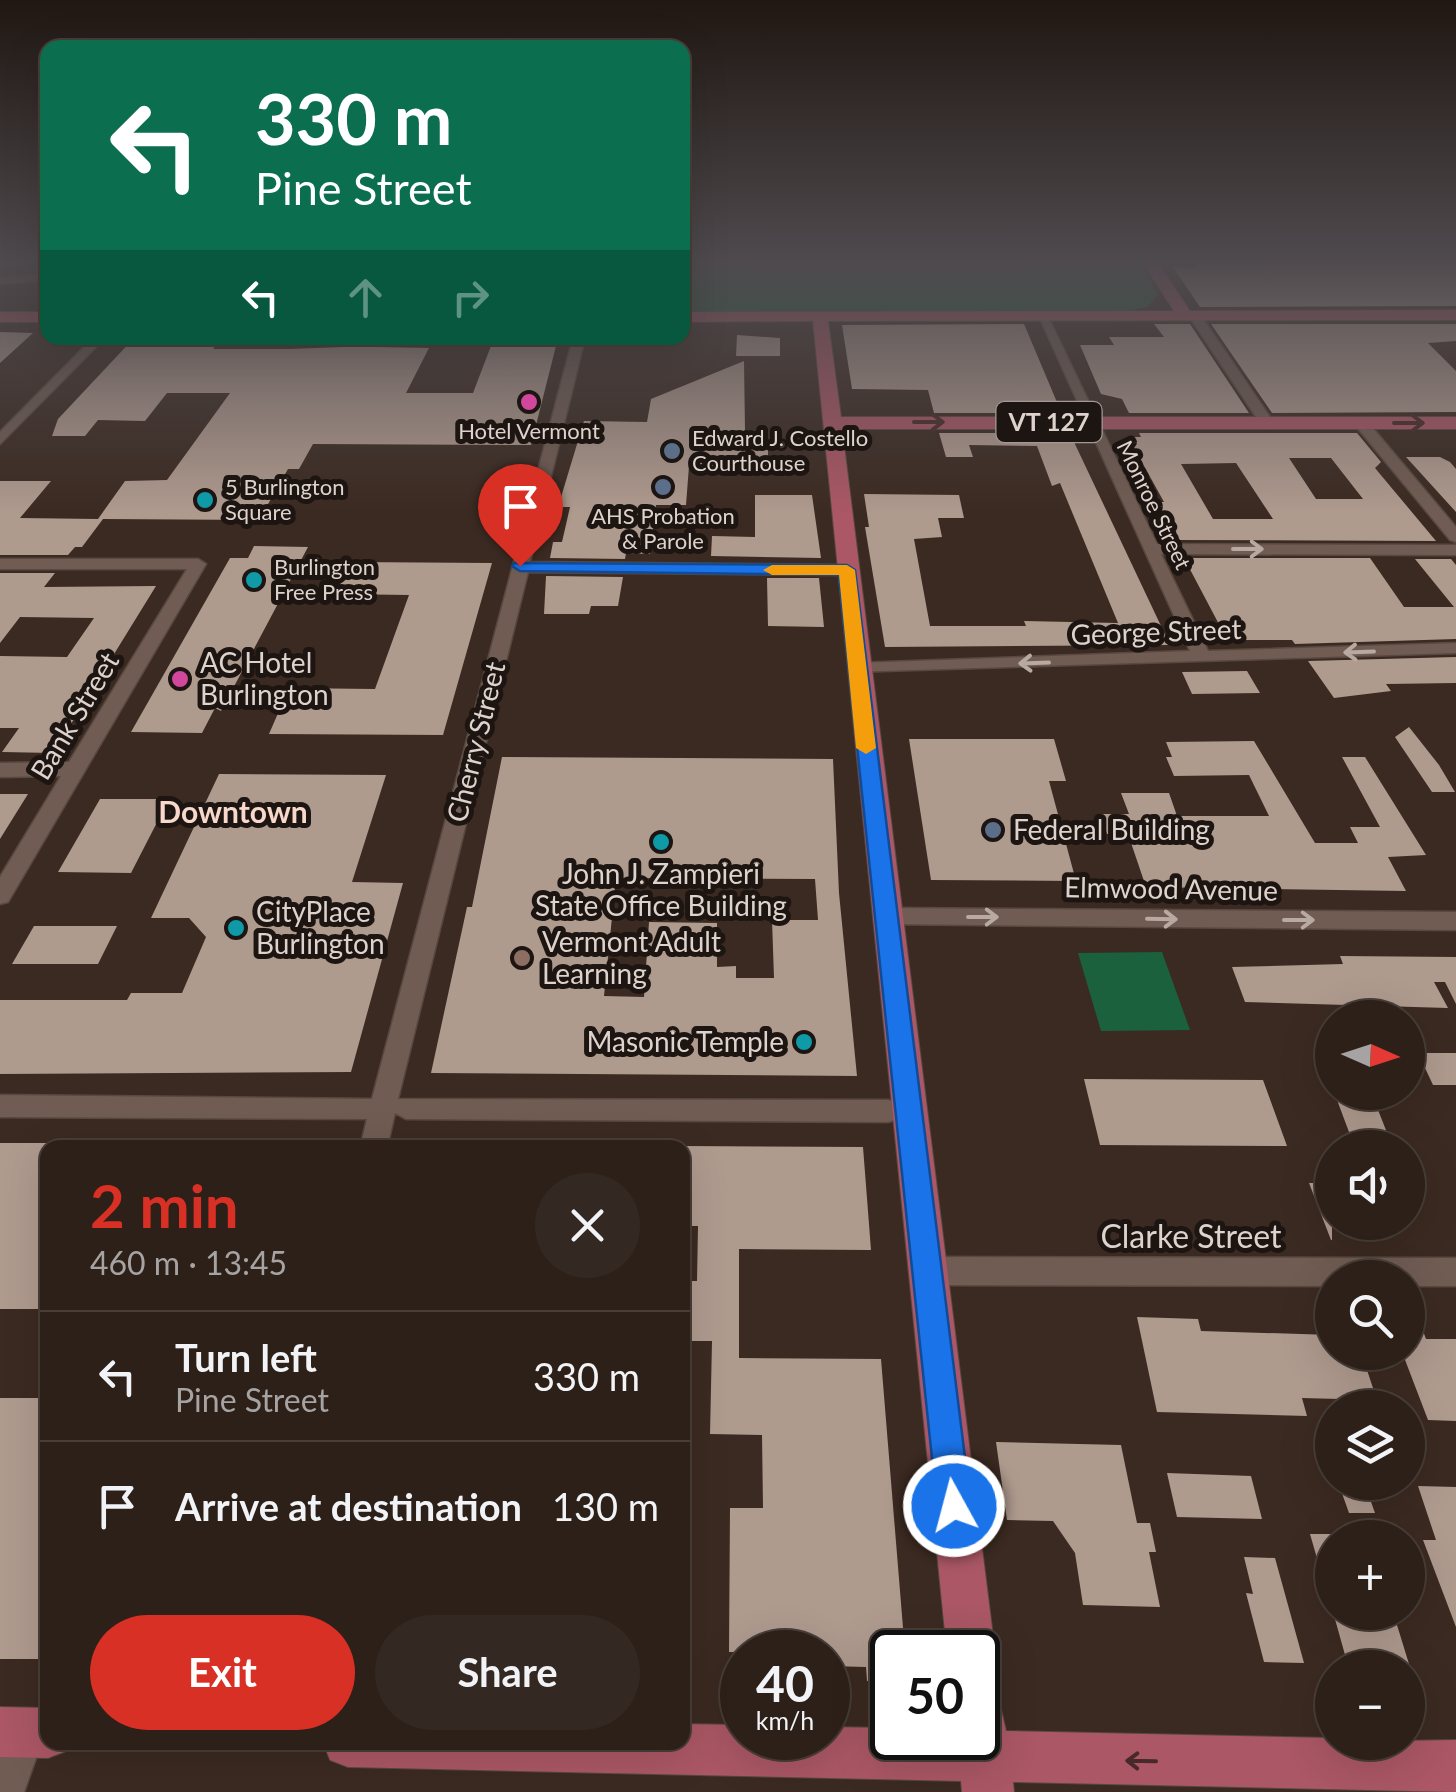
<!DOCTYPE html>
<meta charset="utf-8">
<style>
:root{--surface:#2c2019;--page:#342822;--text:#f1f3f6;--muted:#a6a3a2;--line:#483e38;--accent:#d93025}
body{margin:0;font-family:Lato,sans-serif;background:var(--page);color:var(--text);height:100vh;display:flex;flex-direction:column;font-size:38px;white-space:nowrap}
*{box-sizing:border-box;margin:0}
p{font-size:32px;color:var(--muted)}
.icon{flex:none;width:55px;height:55px;fill:none;stroke:currentColor;stroke-width:2;stroke-linecap:round;stroke-linejoin:round}
.map{position:relative;flex:1;overflow:hidden}
.drawer{position:absolute;left:40px;top:1140px;width:650px;height:610px;display:flex;flex-direction:column;background:var(--surface);border-radius:20px;box-shadow:0 10px 40px #0002,0 0 0 2px var(--line)}
.drawer>*{flex:none}
.banner{position:absolute;left:40px;top:40px;width:650px;height:305px;border-radius:20px;box-shadow:0 10px 40px #0002,0 0 0 2px var(--line);background:#0b6e4f;color:#fff;overflow:hidden}
.needle{width:65px;rotate:93deg}
.buttons{position:absolute;left:1315px;top:1000px;display:grid;gap:20px}
.buttons a{display:grid;place-items:center;width:110px;height:110px;border-radius:50%;background:var(--surface);box-shadow:0 10px 40px #0002,0 0 0 2px var(--line);font-size:50px}
.speed{position:absolute;left:720px;top:1630px;display:flex;gap:20px;font-size:50px;font-weight:700;text-align:center}
.speed>*{display:grid;place-content:center;width:130px;height:130px;border-radius:50%;background:var(--surface);box-shadow:0 10px 40px #0002,0 0 0 2px var(--line);line-height:1}
.speed small{font-size:25px;font-weight:400}
.speed .limit{border:5px solid #111;border-radius:15px;background:#fff;color:#111}
.pin{position:absolute;display:grid;place-items:center;width:85px;height:85px;color:#fff;margin:-102px -42px;border-radius:50% 50% 50% 0;rotate:-45deg;box-shadow:0 0 10px #0007}
.pin .icon{rotate:45deg}
.me{position:absolute;width:110px;margin:-55px;rotate:353deg;stroke-linejoin:round;filter:drop-shadow(0 0 8px #0008)}
.turn{display:flex;align-items:center;gap:35px;height:210px;padding:0 50px;font-size:45px}
.turn .icon{width:130px;height:130px;stroke-width:2.5}
.turn b{display:block;font-size:70px;line-height:85px}
.lanes{display:flex;align-items:center;height:95px;padding:0 50px;background:#0003;justify-content:center;gap:50px;direction:ltr}
.lanes .off{opacity:.35}
.round{display:grid;place-items:center;flex:none;width:105px;height:105px;border-radius:52px;background:var(--page)}
.head{display:flex;align-items:center;justify-content:space-between;height:170px;padding:0 50px}
h1{font-size:60px;font-weight:700;line-height:75px;color:var(--accent)}
.primary-button{display:flex;gap:20px;margin-top:auto;padding:20px 50px}
.primary-button a{flex:1;height:115px;border-radius:60px;background:var(--accent);color:#fff;font-size:40px;font-weight:700;line-height:115px;text-align:center}
.primary-button a+a{background:var(--page);color:var(--text)}
ul{padding:0;list-style:none}
li{display:flex;align-items:center;gap:30px;height:130px;padding:0 50px;border-top:2px solid var(--line)}
li div{flex:1}
li b{display:block;font-size:38px}
li em{font-style:normal}
.map>svg:first-child{display:block}
.green{fill:#1b613d}
.building{fill:#af9a8e;fill-rule:evenodd}
.lines{fill:none;stroke-linecap:round;stroke-linejoin:round}
.minor-casing{stroke:#574840;stroke-width:3}
.major-casing{stroke:#574840;stroke-width:2}
.minor{fill:#705c52;fill-rule:evenodd}
.major{fill:#ab5765;fill-rule:evenodd}
.oneway{stroke:#48292a}
.oneway2{stroke:#b8a9a1}
.route{fill:#1a73e8;stroke:#114b97;stroke-width:2.5}
.slow{fill:#f59e0b}
.hotel-dot{fill:#d1479c;stroke:#1d1511;stroke-width:4}
.service-dot{fill:#5c6f8a;stroke:#1d1511;stroke-width:4}
.culture-dot{fill:#0f9aa8;stroke:#1d1511;stroke-width:4}
.education-dot{fill:#8d6e63;stroke:#1d1511;stroke-width:4}
.labels{text-anchor:middle;stroke-width:10;stroke-linejoin:round;paint-order:stroke}
.far-poi-label{font-size:22px;fill:#ded2cc;stroke:#1d1511;text-anchor:start}
.far-street-label{font-size:22px;fill:#ded2cc;stroke:#1d1511}
.shield{fill:#1d1511;stroke:#a49994;stroke-width:2.5}
.shield-label{font-size:25px;font-weight:bold;fill:#ded2cc}
.street-label{font-size:28px;fill:#ded2cc;stroke:#1d1511}
.poi-label{font-size:28px;fill:#ded2cc;stroke:#1d1511;text-anchor:start}
.neighbourhood-label{font-size:30px;font-weight:bold;fill:#f8d8cb;stroke:#1d1511}
.near-street-label{font-size:32px;fill:#ded2cc;stroke:#1d1511}
</style>
<div class="map">
<svg width="1456" height="1792" viewBox="0 0 1456 1792">
<rect width="100%" height="100%" fill="#3b2a21"/>
<path class="green" d="M694,263H1141L1158,295L1147,307L1126,311H683V276L691,275L697,267Z
M1162,952L1190,1030L1101,1031L1078,953Z"/>
<path class="building" d="M1196,263H1456V306L1200,307L1173,267L1196,268Z
M1024,324L1059,407L1056,413H934L928,390L852,389L842,325Z
M1154,324H1190L1249,413H1129L1122,399L1101,394L1080,345H1114L1109,337H1164Z
M1211,324H1456V341L1428,343L1456,371V412L1272,413Z
M0,332L33,333L0,363Z
M737,335L780,338V356H736Z
M134,338H222L213,349H290L344,347L350,338H377L376,347L429,348L406,393H473L494,338H558L531,445L313,444L299,469H288L259,520L103,519L82,547H75L68,555H0V481H51L20,518L98,519L125,481L167,480L230,393H167L145,421L98,420L85,436H52L58,419Z
M744,361L745,430L768,431V467L689,466L686,505H656L650,554L626,553L625,559L550,558L553,542H562L570,507H558L584,421L647,422L651,399Z
M939,433H1047L1046,436L1074,442L1170,645L885,647L865,527H869L864,494L959,495L964,518H938L942,537L914,539L930,626H1026L1024,621L1118,623L1060,483L1052,486L1037,446L969,445L973,457H946Z
M1139,433H1357L1381,462L1375,468L1436,541L1176,540L1158,502H1164L1128,437H1141ZM1289,458H1331L1363,499H1316ZM1236,463L1273,519H1213L1181,464Z
M1406,457H1440L1450,462L1456,469V512Z
M755,495H812L821,558L711,556L712,536L755,537Z
M254,546L308,547L221,711L215,708L202,733L131,732L230,558H248Z
M1184,558H1370L1404,607H1454L1415,559H1451L1456,565V639L1295,644L1292,640H1246L1240,630H1222Z
M350,562L492,563L443,735L269,734L289,688L375,689L409,595L336,594Z
M0,573H55L44,587L156,586L53,753L2,752L19,728H0V656L67,657L94,618L20,617L0,643Z
M546,576L623,577L618,606H591L589,614H544Z
M767,578H819L824,627L768,626Z
M1456,657V683L1386,684L1391,691L1334,698L1308,661Z
M1247,671L1260,693L1192,694L1182,672Z
M1409,727L1439,765L1455,792H1432L1395,737Z
M909,739H1054L1066,781H1049L1076,881L931,880Z
M1254,741L1315,843H1358L1350,827H1380L1342,757H1365L1426,855L1388,857L1406,891L1146,887L1128,834H1107L1101,814H1129L1121,793H1169L1177,816H1269L1249,775L1174,776L1166,757H1172L1166,742Z
M502,757L833,759L839,893L857,1076L431,1073L467,907H472ZM616,878L815,879L818,920H772L774,978H736V966L717,967V923L649,922L644,997L604,996Z
M219,774L386,775L352,882L403,883L351,1072L0,1074V1000H127L131,993H182L206,937L189,918H151Z
M0,794H28L0,839Z
M100,799H169L131,873L58,872Z
M34,926H117L98,964H12Z
M1340,956L1456,957V1004L1445,982H1434L1448,1008L1245,1002L1232,967L1343,964Z
M1418,1053H1456V1085H1433Z
M1084,1079L1263,1080L1287,1146L1100,1145Z
M1334,1092H1371L1393,1148H1355Z
M0,1143H48V1309H0Z
M682,1146L863,1147L871,1250L739,1249V1358L881,1359L905,1652H892V1681H867L866,1667L828,1666V1652H729L730,1508H763L762,1435L710,1434L712,1341H682V1281H697L698,1226H682Z
M1309,1183H1332V1240H1331Z
M1137,1317L1198,1319L1201,1331L1332,1335V1352H1361L1377,1400L1302,1398L1307,1416L1157,1412Z
M1408,1331H1423L1426,1339H1456V1421L1428,1420L1402,1352H1408Z
M0,1398H48V1659H0Z
M996,1442L1121,1445L1137,1523H1150L1156,1552H1149L1160,1607L1083,1605L1075,1553L1053,1521L1007,1520Z
M1167,1473L1251,1476L1262,1519L1177,1517Z
M1338,1482H1364L1375,1513H1349Z
M1418,1486L1456,1487V1627L1423,1540H1436Z
M1310,1534H1332V1592L1327,1593Z
M1244,1557L1275,1558L1304,1663L1264,1662L1246,1593L1253,1594Z
M1333,1612H1393L1409,1664L1347,1662Z"/>
<g class="lines">
<defs>
<path id="minor" d="M48,274V280L0,284V278Z
M1191,313H1199L1274,423L1272,426H1262L1189,316Z
M1038,314L1048,317L1157,544L1456,545V555L1161,554L1208,651L1456,643V653L851,672V664L857,663L1190,651Z
M93,338H105L0,444V432Z
M573,338H585L530,562L847,565L855,570L847,575L528,572L398,1099L888,1100L897,1103L901,1111L897,1119L888,1122L406,1119L395,1113L387,1148H360L367,1119L0,1117V1095L372,1099Z
M1356,420H1366L1456,527V542L1450,540L1356,426Z
M0,559H198L206,564L8,902L0,904V877L61,776L0,777V763L69,762L187,569H0Z
M885,908L1456,912V930L885,924L877,922L874,916L877,910Z
M926,1257L1456,1258V1286H1408V1278H1332V1286L926,1285L916,1281L911,1271L916,1261Z
M26,1714L39,1720L45,1733L24,1792H0V1752L13,1720Z"/>
<path id="major" d="M1143,263H1158L1190,311L1456,310V320L828,321L841,417H1456V429H842L995,1652L988,1669L978,1674V1652H947L813,321L682,322V312L1174,311Z
M0,312H48V322H0Z
M978,1681L996,1688L1006,1731L1332,1738V1742L1456,1740V1792L1013,1782L1014,1792H962L961,1781L348,1767L330,1760L323,1742H682V1724L742,1725V1738H828V1727L892,1728V1738H978Z
M0,1707L48,1708V1742H69L66,1751L48,1758L0,1757Z"/>
</defs>
<use href="#minor" class="minor-casing"/>
<use href="#major" class="major-casing"/>
<use href="#minor" class="minor"/>
<use href="#major" class="major"/>
</g>
<defs><path id="oneway-shaft" d="M-6 0H5M1.5-3L5.5 0L1.5 3" fill="none" stroke-width="1.6" stroke-linecap="round" stroke-linejoin="round" transform="scale(2.5)"/></defs>
<g class="oneway">
<use href="#oneway-shaft" transform="translate(929 422)"/>
<use href="#oneway-shaft" transform="translate(1409 423)"/>
<use href="#oneway-shaft" transform="translate(1141 1761) rotate(-179)"/>
</g>
<g class="oneway2">
<use href="#oneway-shaft" transform="translate(1248 549)"/>
<use href="#oneway-shaft" transform="translate(1359 652) rotate(178)"/>
<use href="#oneway-shaft" transform="translate(1034 663) rotate(178)"/>
<use href="#oneway-shaft" transform="translate(983 917)"/>
<use href="#oneway-shaft" transform="translate(1162 919) rotate(1)"/>
<use href="#oneway-shaft" transform="translate(1299 920)"/>
</g>
<linearGradient id="sky" x2="0" y2="1"><stop stop-color="#201712"/><stop offset="0.51" stop-color="#4f4a4e"/><stop offset="1" stop-color="#4f4a4e" stop-opacity="0"/></linearGradient>
<rect width="1456" height="514" fill="url(#sky)"/>
<path class="route" d="M514,563L847,565L855,570L971,1506L966,1519L954,1524L942,1519L937,1506L839,575L520,571L512,566Z"/>
<path class="slow" d="M847,565L855,570L876,748L866,754L856,748L839,575H772L763,570L772,565Z"/>
<g class="hotel-dot">
<circle cx="529" cy="402" r="10"/>
<circle cx="180" cy="679" r="10"/>
</g>
<g class="service-dot">
<circle cx="672" cy="451" r="10"/>
<circle cx="663" cy="487" r="10"/>
<circle cx="993" cy="830" r="10"/>
</g>
<g class="culture-dot">
<circle cx="205" cy="500" r="10"/>
<circle cx="254" cy="580" r="10"/>
<circle cx="661" cy="842" r="10"/>
<circle cx="236" cy="928" r="10"/>
<circle cx="804" cy="1042" r="10"/>
</g>
<circle class="education-dot" cx="522" cy="958" r="10"/>
<g class="labels">
<g class="far-poi-label">
<text x="529" y="439" text-anchor="middle">Hotel Vermont</text>
<text x="692" y="446">Edward J. Costello<tspan x="692" dy="25">Courthouse</tspan></text>
<text x="225" y="495">5 Burlington<tspan x="225" dy="25">Square</tspan></text>
<text x="663" y="524" text-anchor="middle">AHS Probation<tspan x="663" dy="25">&amp; Parole</tspan></text>
<text x="274" y="575">Burlington<tspan x="274" dy="25">Free Press</tspan></text>
</g>
<g class="far-street-label">
<text transform="translate(1154 505) rotate(64)" y="8">Monroe Street</text>
</g>
<rect class="shield" x="996.5" y="402" width="105" height="40" rx="8"/>
<g class="shield-label">
<text x="1049" y="431">VT 127</text>
</g>
<g class="street-label">
<text transform="translate(1156 632) rotate(-2)" y="10">George Street</text>
<text transform="translate(75 716) rotate(-59)" y="10">Bank Street</text>
<text transform="translate(476 742) rotate(-76)" y="10">Cherry Street</text>
<text transform="translate(1171 889) rotate(1)" y="10">Elmwood Avenue</text>
</g>
<g class="poi-label">
<text x="200" y="673">AC Hotel<tspan x="200" dy="32">Burlington</tspan></text>
<text x="1013" y="840">Federal Building</text>
<text x="661" y="884" text-anchor="middle">John J. Zampieri<tspan x="661" dy="32">State Office Building</tspan></text>
<text x="256" y="922">CityPlace<tspan x="256" dy="32">Burlington</tspan></text>
<text x="542" y="952">Vermont Adult<tspan x="542" dy="32">Learning</tspan></text>
<text x="784" y="1052" text-anchor="end">Masonic Temple</text>
</g>
<g class="neighbourhood-label">
<text x="233" y="823">Downtown</text>
</g>
<g class="near-street-label">
<text x="1191" y="1248">Clarke Street</text>
</g>
</g>
</svg>
<div class="buttons">
<a><svg class="needle" viewBox="-14 -14 28 28"><path d="M0-13l5 13h-10z" fill="#e53935"/><path d="M0 13l5-13h-10z" fill="#a6a3a2"/></svg></a>
<a><svg class="icon" aria-label="sound" viewBox="0 0 24 24"><path d="M4 9h4l5-4v14l-5-4H4zM17 9q2 3 0 6"/></svg></a>
<a><svg class="icon" aria-label="search" viewBox="0 0 24 24"><circle cx="10" cy="10" r="6"/><path d="M15 15l6 6"/></svg></a>
<a><svg class="icon" aria-label="layers" viewBox="0 0 24 24"><path d="M12 4l9 5-9 5-9-5zM3 14l9 5 9-5"/></svg></a>
<a>+</a>
<a>−</a>
</div>
<div class="speed"><div>40<small>km/h</small></div><div class="limit">50</div></div>
<div class="pin" style="left:520px;top:566px;background:#d93025"><svg class="icon" aria-label="arrive" viewBox="0 0 24 24"><path d="M6 21V4h12l-3 4 3 4H6"/></svg></div>
<svg class="me" style="left:954px;top:1506px" viewBox="-20 -20 40 40"><circle r="17" fill="#1a73e8" stroke="#fff" stroke-width="3"/><path d="M0-11L8 9 0 5-8 9z" fill="#fff"/></svg>
<div class="banner">
<div class="turn"><svg class="icon" aria-label="left" viewBox="0 0 24 24"><path d="M17 20v-9H6M10 6l-5 5 5 5"/></svg><div><b>330 m</b>Pine Street</div></div>
<div class="lanes"><svg class="icon" aria-label="left" viewBox="0 0 24 24"><path d="M17 20v-9H6M10 6l-5 5 5 5"/></svg><svg class="icon off" aria-label="ahead" viewBox="0 0 24 24"><path d="M12 20V5M6 11l6-6 6 6"/></svg><svg class="icon off" aria-label="right" viewBox="0 0 24 24"><path d="M7 20v-9h11M14 6l5 5-5 5"/></svg></div>
</div>
<section class="drawer">
<div class="head"><div><h1>2 min</h1><p>460 m · 13:45</p></div><a class="round"><svg class="icon" aria-label="close" viewBox="0 0 24 24"><path d="M6 6l12 12M18 6L6 18"/></svg></a></div>
<ul>
<li><svg class="icon" aria-label="left" viewBox="0 0 24 24"><path d="M17 20v-9H6M10 6l-5 5 5 5"/></svg><div><b>Turn left</b><p>Pine Street</p></div><em>330 m</em></li>
<li><svg class="icon" aria-label="arrive" viewBox="0 0 24 24"><path d="M6 21V4h12l-3 4 3 4H6"/></svg><div><b>Arrive at destination</b></div><em>130 m</em></li>
</ul>
<div class="primary-button"><a>Exit</a><a>Share</a></div>
</section>
</div>
